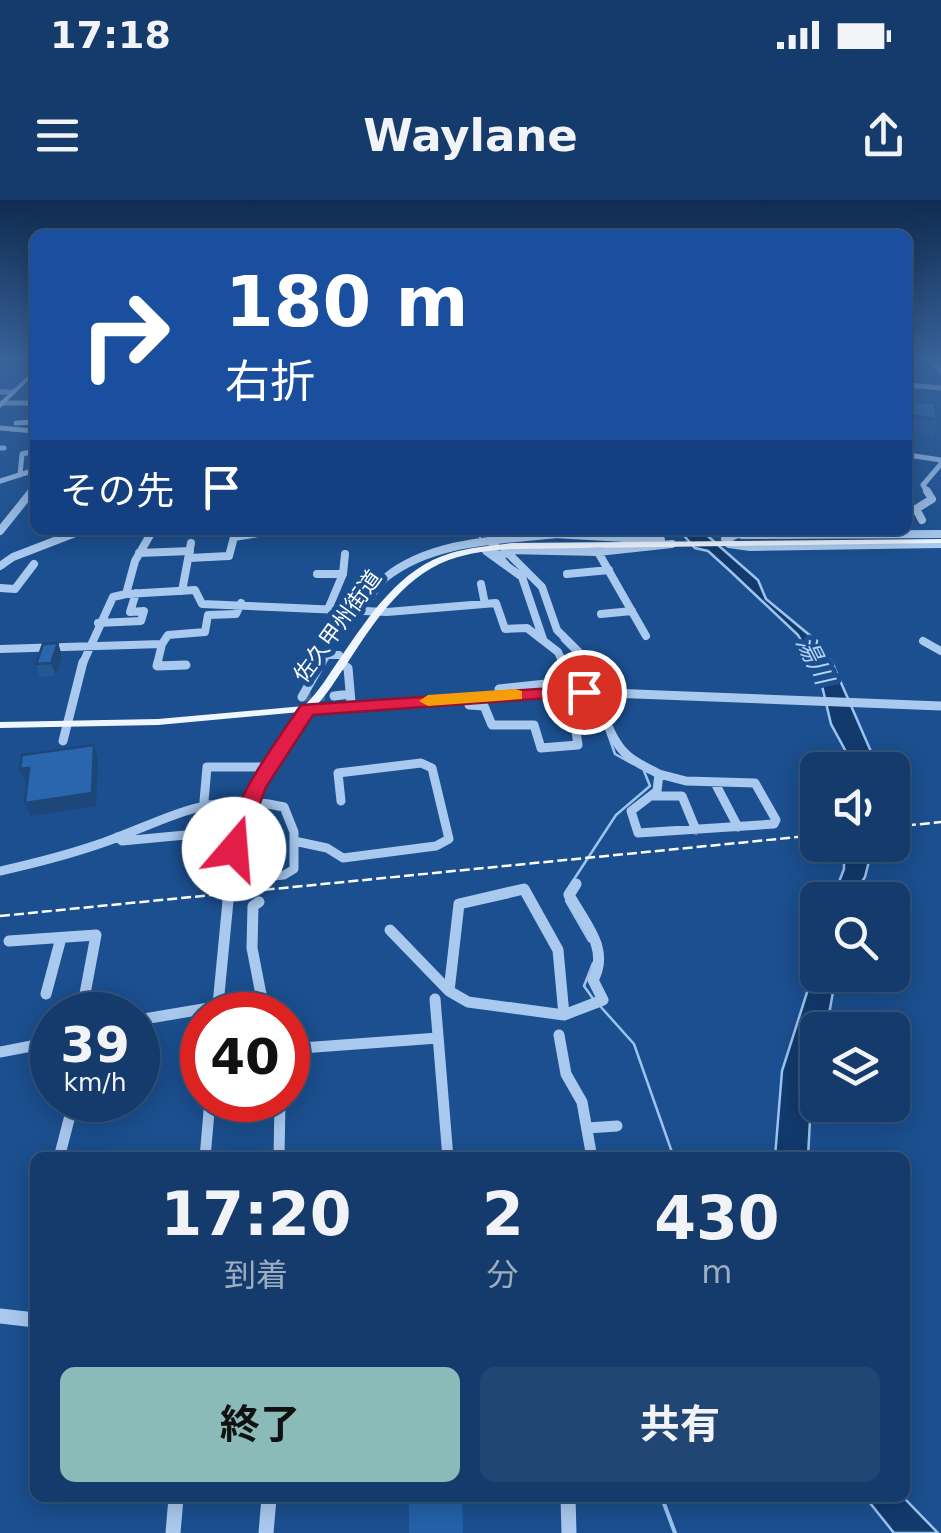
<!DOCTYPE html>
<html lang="ja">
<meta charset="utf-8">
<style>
:root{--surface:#143b6b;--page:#214673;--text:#f1f3f6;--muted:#9dadc1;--line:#33557e;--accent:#8bbbb9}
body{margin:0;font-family:"DejaVu Sans","Noto Sans JP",sans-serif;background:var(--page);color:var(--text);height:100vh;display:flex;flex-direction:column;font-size:38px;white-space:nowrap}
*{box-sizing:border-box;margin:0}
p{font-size:32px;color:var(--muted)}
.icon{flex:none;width:55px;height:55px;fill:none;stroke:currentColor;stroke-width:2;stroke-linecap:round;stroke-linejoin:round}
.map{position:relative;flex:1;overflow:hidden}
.drawer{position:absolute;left:30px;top:952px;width:880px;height:350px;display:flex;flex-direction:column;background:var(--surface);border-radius:15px;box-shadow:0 5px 25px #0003,0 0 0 2px var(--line)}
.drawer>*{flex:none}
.hud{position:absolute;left:30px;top:30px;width:882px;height:305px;border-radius:15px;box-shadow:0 5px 25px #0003,0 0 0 2px var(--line);background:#1a4fa0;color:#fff;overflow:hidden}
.controls{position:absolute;left:800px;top:552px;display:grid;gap:20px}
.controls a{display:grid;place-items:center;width:110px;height:110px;border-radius:15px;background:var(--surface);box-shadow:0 5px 25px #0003,0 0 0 2px var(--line);font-size:50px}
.speed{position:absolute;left:30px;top:792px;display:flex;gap:20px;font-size:50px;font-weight:700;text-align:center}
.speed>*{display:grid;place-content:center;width:130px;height:130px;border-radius:50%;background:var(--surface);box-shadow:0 5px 25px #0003,0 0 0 2px var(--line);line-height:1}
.speed small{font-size:25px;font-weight:400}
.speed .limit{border:15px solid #d22;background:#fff;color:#111}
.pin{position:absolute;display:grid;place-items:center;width:85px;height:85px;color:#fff;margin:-42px;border:5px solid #fff;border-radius:50%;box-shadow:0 2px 10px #0007}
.me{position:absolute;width:110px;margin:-55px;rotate:18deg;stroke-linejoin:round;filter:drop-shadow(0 0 8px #0008)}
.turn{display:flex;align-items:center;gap:35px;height:210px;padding:0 30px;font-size:45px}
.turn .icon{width:130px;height:130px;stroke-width:2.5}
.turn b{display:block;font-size:70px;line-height:85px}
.then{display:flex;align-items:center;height:95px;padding:0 30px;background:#0003;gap:20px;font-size:38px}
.eta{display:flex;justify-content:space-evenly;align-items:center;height:170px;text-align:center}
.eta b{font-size:60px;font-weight:700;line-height:70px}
.primary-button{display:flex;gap:20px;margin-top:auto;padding:20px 30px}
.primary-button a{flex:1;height:115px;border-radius:15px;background:var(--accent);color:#111;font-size:40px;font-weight:700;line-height:115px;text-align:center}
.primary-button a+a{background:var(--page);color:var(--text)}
.status{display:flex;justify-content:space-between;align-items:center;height:70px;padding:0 50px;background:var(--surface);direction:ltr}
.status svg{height:28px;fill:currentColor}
header{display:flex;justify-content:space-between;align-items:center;height:130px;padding:0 30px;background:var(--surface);font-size:45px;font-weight:700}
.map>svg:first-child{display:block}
.green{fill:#2461a8}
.water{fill:#123a6d;stroke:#9cc4f0;stroke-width:2.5}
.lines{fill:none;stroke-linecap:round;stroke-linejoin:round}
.stream-far1{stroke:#9cc4f0;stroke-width:2.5}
.stream{stroke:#9cc4f0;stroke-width:4}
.minor-tunnel{stroke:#3d69a0;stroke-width:9;stroke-dasharray:9 5;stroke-linecap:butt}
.minor-far4{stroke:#a9c9ee;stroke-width:5}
.minor-far3{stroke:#a9c9ee;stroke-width:8}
.minor-far2{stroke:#a9c9ee;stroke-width:9}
.minor-far1{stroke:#a9c9ee;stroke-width:11}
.minor{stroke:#a9c9ee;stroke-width:15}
.major{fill:#f0f6ff;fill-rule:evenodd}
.rail{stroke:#fff;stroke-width:2.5;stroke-dasharray:10 4;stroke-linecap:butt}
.minor-bridge{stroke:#a9c9ee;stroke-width:11}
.wall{fill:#245895}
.shaded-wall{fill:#1d4779}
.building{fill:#2a66ad;stroke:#1d4779;stroke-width:2.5}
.route{fill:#e11d48;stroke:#92132f;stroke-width:2.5}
.slow{fill:#f59e0b}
.labels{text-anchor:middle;stroke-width:10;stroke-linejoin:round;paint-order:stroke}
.far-street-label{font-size:22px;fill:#fff;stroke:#1b4f8f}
.far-water-label{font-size:25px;font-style:italic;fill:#b5d3f5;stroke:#1b4f8f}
</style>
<div class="status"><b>17:18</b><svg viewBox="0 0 49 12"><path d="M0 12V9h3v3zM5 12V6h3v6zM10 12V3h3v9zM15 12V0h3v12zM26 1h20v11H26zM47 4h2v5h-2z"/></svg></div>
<header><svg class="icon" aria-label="menu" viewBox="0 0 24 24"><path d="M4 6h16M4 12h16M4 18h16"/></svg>Waylane<svg class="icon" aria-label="share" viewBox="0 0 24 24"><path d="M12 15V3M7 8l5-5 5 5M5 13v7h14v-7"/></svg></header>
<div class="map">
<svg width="941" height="1333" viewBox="0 0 941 1333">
<rect width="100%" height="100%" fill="#1b4f8f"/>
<path class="green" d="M409,1298H462L463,1333H409Z"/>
<path class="water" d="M679,330L702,331L758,380L766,399L813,438L832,462L879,570H856L831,524L819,473L798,435L729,370L708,351L695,348Z
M844,645H873L865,677L850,700H832L844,669Z
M817,761L818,775H836L830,809L814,845L808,957H775L782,871Z
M866,1298H904L938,1333H894Z"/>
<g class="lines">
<path class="stream-far1" d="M474,330L480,337
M562,440L574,452
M586,487L587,465
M588,494L598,508
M608,534L615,554L633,564
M565,693L616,615L650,586L644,571
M566,701L589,741
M593,763L584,786L594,800
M600,806L634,844L674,958"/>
<path class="stream" d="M662,1298L675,1333"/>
<path class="minor-tunnel" d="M302,497L334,496"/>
<path class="minor-far4" d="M28,160L35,168
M930,160L941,171
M908,185L941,188
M0,192H13
M2,203H35
M16,223L35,222
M0,228L35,231
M0,248H4
M908,255L941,260
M20,275L22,254L35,251
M0,281L35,270
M30,294L35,288
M929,294L923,285L941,264"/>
<path class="minor-far3" d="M922,320L916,309L932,299L927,291
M0,331L32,291
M553,334L661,340
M742,335L941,334
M725,339L746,331
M729,344L750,347L941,344
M496,347L486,351L522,377L543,439
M505,350L598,352
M139,353L190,351
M189,358L229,356L234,337L276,330
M0,366L13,357L83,330
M507,366L497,355L508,353L542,387L557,430L592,465
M317,374H343
M567,374L609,370
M481,384L485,404
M0,388L15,389L34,364
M182,391L191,343
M126,394L195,390L202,404L387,412L496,403L505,429L527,428L558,452L564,465
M329,407L343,374L345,354
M362,410C369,400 376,386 385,378C432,340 501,340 558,334
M601,414L632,411
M98,423L141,421L144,411L130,412L136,393
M646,436L598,352L672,344
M923,441L941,451
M0,449L162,444L168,435L205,432L208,415L236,414L241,403
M82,465L113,397L126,394L135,361L153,330
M157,465L162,444
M320,465L327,455H339"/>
<path class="minor-far2" d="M158,462L157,466L186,465
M592,462C597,490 604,532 625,553C633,562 648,568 659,574
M342,464L348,468L351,502
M499,489L546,484L561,477L565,462
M334,496L350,494
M302,497L322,462
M469,505L484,506L492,525H534L541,548L578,545L576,531
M63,541L83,462
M659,574L686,581L755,583L776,620L774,624L638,633L631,611L657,591Z
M715,583L738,627
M652,596H682L696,630
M204,601L207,567H268
M117,637L122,641L238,630
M294,641L327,648L343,658L436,646L449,639L432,568L421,563L338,573L341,601
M0,671C36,663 71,654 105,642C171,618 211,590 284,607L294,632V669L284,675L230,680
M229,685C240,616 269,566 307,509L584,492L941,506"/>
<path class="minor-far1" d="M229,688L230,682
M524,689L558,750L564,815L468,802L449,791L459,704Z
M259,702L253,706L252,748L265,815
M390,730L448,790
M9,741L96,735L81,815
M46,794L61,738
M435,799L448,958
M217,815L228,701
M564,815L603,800L593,780C610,749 585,724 569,695L576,684
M138,820L262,799
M559,835L566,874L582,902L592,958
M288,849L438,838
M0,852L52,842
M587,928L617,926
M59,958L74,900
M205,958L210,900
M279,958L280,900"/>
<path class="minor" d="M0,1116L35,1120
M568,1298L569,1333
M173,1333L176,1298
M266,1333L269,1298"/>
<path class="major" d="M35,169V174L0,208V202Z
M941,339V343L512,349C494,350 476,352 458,357C407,371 376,419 348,462C336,479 326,497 311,511L158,525L0,528V522L158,519L304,506C319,492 329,474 341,457C370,415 400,368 451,353C471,347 491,346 512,343Z"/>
<path class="rail" d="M892,627L941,622
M0,716L818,635"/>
<path class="minor-bridge" d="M228,701L229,688"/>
</g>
<path class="wall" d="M914,201L938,220L934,235L908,230Z
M58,443L62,456L56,476L40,477L36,464Z"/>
<path class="shaded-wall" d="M58,443L62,456L56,476L51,463Z
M94,545L98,558L96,606L31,616L25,603Z
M29,568L34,581L26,583L20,569Z"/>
<path class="building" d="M914,201L934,203L938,220L911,215Z
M58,443L51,463L36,464L43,444Z
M94,545L92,593L25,603L29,568L20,569L22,555Z"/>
<linearGradient id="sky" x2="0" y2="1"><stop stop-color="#0f2b4f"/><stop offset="0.46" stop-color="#39639b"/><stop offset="1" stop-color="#39639b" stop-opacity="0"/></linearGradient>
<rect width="941" height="347" fill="url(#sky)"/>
<path class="route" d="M584,486L590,488V495L313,515L266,587L241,654H226L222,649C237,594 269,552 301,505Z"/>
<path class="slow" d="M515,489L522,491V499L428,506L419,501L428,495Z"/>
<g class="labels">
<g class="far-street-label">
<text transform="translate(337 426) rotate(-54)" y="8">佐久甲州街道</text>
</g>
<g class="far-water-label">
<text transform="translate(815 460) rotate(63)" y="9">湯川</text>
</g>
</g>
</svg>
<div class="controls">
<a><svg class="icon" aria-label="sound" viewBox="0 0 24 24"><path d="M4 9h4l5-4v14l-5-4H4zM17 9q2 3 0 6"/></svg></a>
<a><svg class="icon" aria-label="search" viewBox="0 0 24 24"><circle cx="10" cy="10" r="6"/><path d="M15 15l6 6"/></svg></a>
<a><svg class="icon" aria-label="layers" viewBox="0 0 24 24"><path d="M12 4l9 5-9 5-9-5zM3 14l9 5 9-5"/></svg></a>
</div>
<div class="speed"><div>39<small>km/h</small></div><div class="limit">40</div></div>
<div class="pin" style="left:584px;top:492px;background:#d93025"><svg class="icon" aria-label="arrive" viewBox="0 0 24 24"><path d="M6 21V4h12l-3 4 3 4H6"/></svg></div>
<svg class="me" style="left:234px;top:649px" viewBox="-20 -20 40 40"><circle r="19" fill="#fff"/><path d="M0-13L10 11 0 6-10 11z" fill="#e11d48"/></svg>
<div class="hud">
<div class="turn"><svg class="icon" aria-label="right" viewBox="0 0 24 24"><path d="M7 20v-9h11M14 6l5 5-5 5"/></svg><div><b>180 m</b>右折</div></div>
<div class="then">その先<svg class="icon" aria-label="arrive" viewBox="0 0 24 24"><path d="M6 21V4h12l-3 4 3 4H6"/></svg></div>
</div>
<section class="drawer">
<div class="eta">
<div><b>17:20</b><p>到着</p></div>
<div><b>2</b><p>分</p></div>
<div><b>430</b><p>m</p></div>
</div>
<div class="primary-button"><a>終了</a><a>共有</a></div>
</section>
</div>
